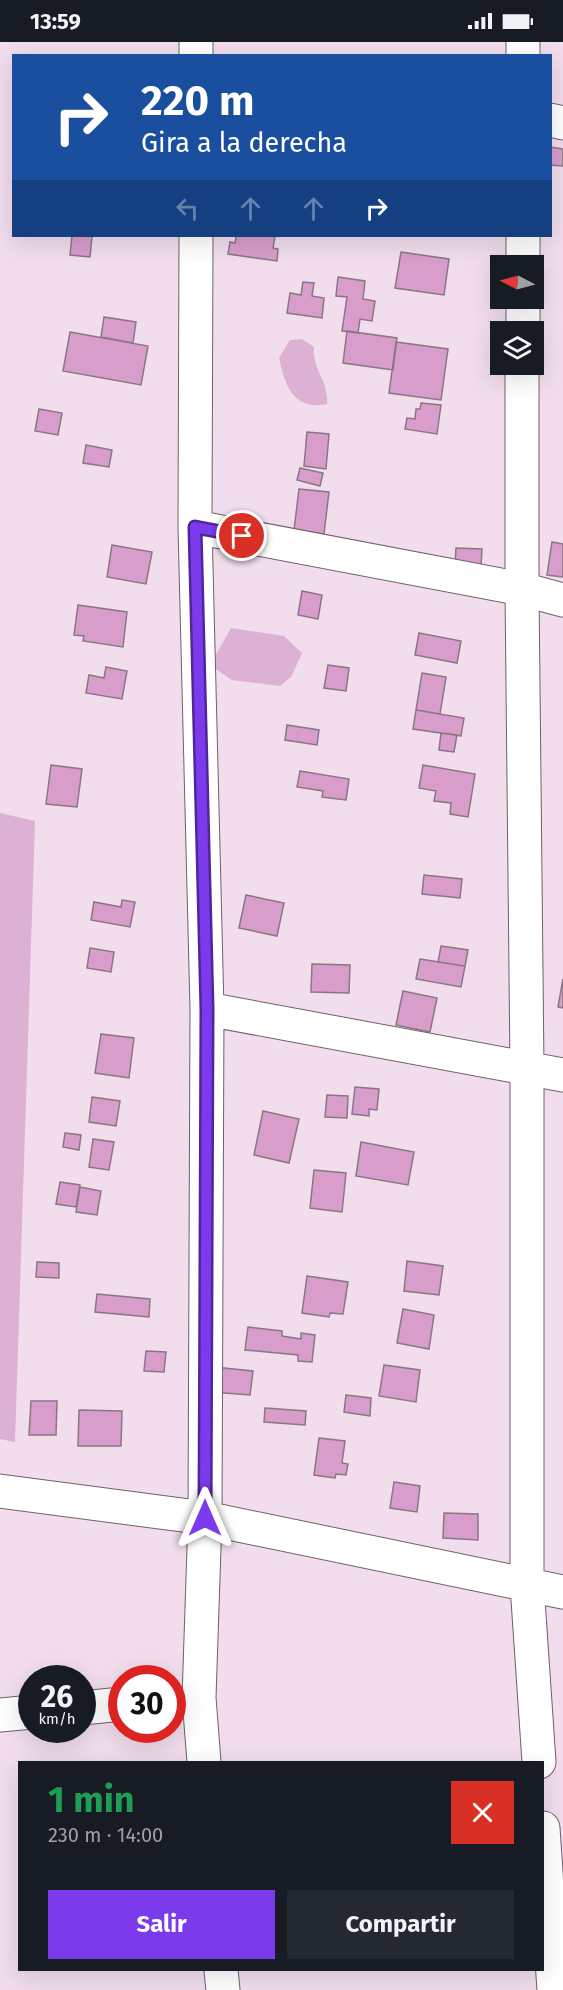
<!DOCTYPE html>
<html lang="es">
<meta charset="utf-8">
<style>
:root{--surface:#171b24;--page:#242831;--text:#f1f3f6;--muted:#9ea1a6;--accent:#7c3aed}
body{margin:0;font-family:"Fira Sans",sans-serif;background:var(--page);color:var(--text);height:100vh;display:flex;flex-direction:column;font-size:22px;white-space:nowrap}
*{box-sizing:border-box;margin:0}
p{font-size:20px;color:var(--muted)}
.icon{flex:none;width:33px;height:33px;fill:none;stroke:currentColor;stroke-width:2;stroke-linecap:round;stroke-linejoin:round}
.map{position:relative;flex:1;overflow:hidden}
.panel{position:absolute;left:18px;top:1719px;width:526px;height:210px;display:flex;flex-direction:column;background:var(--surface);border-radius:0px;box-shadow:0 6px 24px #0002}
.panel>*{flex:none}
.top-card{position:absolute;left:12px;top:12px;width:540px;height:183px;border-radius:0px;box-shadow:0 6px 24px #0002;background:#1a4fa0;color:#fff;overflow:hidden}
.needle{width:39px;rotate:276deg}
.fabs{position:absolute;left:490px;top:213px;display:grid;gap:12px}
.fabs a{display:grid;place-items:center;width:54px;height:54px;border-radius:0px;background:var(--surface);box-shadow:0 6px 24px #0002;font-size:30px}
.speed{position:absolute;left:18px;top:1623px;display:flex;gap:12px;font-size:30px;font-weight:700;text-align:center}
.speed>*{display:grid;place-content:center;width:78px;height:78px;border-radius:50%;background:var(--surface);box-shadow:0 6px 24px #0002;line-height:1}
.speed small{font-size:15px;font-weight:400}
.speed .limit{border:9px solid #d22;background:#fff;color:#111}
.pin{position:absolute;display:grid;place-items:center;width:51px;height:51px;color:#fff;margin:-26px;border:3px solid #fff;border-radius:50%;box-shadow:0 2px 6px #0007}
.me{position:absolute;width:66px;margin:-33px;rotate:0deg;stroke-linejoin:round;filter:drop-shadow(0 0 4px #0008)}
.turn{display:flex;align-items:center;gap:21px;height:126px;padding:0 30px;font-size:27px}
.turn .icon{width:78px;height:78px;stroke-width:2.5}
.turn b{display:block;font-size:42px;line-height:51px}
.lanes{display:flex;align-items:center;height:57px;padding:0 30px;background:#0003;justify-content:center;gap:30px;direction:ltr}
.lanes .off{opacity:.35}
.round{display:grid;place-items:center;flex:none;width:63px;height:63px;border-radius:0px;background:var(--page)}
.head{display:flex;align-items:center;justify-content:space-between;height:102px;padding:0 30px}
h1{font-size:36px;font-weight:700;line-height:45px;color:#1e9e55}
.primary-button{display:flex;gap:12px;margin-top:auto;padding:12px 30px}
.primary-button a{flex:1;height:69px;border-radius:0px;background:var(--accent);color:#fff;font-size:24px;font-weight:700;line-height:69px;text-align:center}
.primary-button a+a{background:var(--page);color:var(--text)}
.status{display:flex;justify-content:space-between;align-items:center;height:42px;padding:0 30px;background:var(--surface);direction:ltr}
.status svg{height:16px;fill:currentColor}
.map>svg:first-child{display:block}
.green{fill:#ddb1d3}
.building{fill:#d89dcb;stroke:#897784;stroke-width:1.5}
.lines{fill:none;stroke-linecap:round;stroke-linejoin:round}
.minor-casing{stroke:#70606c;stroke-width:35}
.minor{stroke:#fff;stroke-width:33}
.route-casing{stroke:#51269a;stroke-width:15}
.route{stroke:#7c3aed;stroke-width:10}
</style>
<div class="status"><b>13:59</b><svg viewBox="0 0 49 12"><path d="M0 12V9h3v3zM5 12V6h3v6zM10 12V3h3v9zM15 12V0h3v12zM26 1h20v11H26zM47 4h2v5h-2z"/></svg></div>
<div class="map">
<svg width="563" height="1948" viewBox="0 0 563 1948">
<rect width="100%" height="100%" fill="#f1ddec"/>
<path class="green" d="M302,297L314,305C312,328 329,339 327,362C293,369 285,343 279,316L290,298Z
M231,586L284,594L302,611L291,635L280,644L232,638L210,623Z
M0,771L35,779L15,1400L0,1397Z"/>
<path class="building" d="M550,105L563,107V124L550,123Z
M72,194H92L90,215L70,213Z
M236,194H275L273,206L278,207L277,219L228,212L230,200L235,201Z
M401,210L449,217L444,253L395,246Z
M338,235L365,239L363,257L375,259L372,279L360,277L358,291L342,289L347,255L336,254Z
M303,240L314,241L312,254L324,256L322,276L287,271L290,251L301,253Z
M104,275L136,280L133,301L101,295Z
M347,289L397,296L393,328L343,321Z
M70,290L148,304L141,343L63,329Z
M396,300L448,307L441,358L389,351Z
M421,361L441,363L437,392L405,387L407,376L415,377L416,367H420Z
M39,367L62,371L58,393L35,389Z
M307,390L329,392L326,427L304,424Z
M86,403L112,408L109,425L83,421Z
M300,426L323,431L320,444L297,438Z
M299,447L329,450L324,492L294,488Z
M552,500L563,502V535L547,533Z
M112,503L152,510L146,542L107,535Z
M456,506L482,507L481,524L455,523Z
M302,549L322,553L318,577L298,573Z
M78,563L127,570L123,605L83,599L84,594L74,593Z
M419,591L461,599L457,621L415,613Z
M328,623L349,626L346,649L324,646Z
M106,625L127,629L122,657L86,651L89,633L104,636Z
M422,631L446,635L440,672L416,668Z
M416,668L464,676L461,694L413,687Z
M287,683L319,688L317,703L285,698Z
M441,691L457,693L454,710L439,708Z
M51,723L82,727L77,765L46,762Z
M423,723L475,732L468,775L450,772L451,761L434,759L436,749L419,746Z
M300,729L349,737L346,758L322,755L323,749L297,745Z
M424,833L462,837L460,856L422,852Z
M246,853L284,861L277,894L239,886Z
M122,858L135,860L130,885L91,878L94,860L121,865Z
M441,904L468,908L465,924L438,920Z
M90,906L114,910L111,930L87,926Z
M420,917L465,924L461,945L416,937Z
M312,922L350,923L349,951L311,950Z
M563,937V966L558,965Z
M403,949L437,956L430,990L396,983Z
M101,992L134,996L129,1036L95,1031Z
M355,1045L379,1047L377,1068L369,1067V1074L352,1072Z
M327,1053L348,1054L347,1076L325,1075Z
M92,1055L120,1059L116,1084L89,1080Z
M263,1069L299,1077L289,1121L254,1113Z
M65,1091L81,1093L79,1108L63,1105Z
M93,1097L114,1100L109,1128L89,1125Z
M361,1100L414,1110L408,1143L356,1134Z
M314,1128L346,1131L342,1170L310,1166Z
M60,1140L80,1143L76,1165L56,1162Z
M80,1145L101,1149L97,1173L76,1170Z
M407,1219L443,1224L439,1253L404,1249Z
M37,1220L59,1221V1236L36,1235Z
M307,1234L348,1240L343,1272L330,1271L329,1275L302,1271Z
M97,1252L150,1257L149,1275L95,1270Z
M403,1267L434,1273L429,1307L397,1301Z
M248,1285L282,1289V1294L301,1297V1291L315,1293L312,1320L298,1319V1313L245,1308Z
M146,1309L166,1310L164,1330L144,1329Z
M384,1323L420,1328L416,1360L379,1354Z
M214,1325L253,1329L250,1353L212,1350Z
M346,1353L371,1356L370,1374L344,1370Z
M31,1359H57L56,1393H29Z
M265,1366L306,1369L305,1383L264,1380Z
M79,1368L122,1369L121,1404H78Z
M319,1396L345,1399L342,1421L348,1422L346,1433L336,1432L335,1436L314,1433Z
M394,1440L420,1444L417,1470L390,1466Z
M444,1471L478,1472V1498L443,1496Z"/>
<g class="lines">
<defs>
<path id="minor" d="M523,0V14
M196,14V0
M550,78L563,81
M196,194L195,485L207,967L205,1476L199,1656L204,1720
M523,224V194
M523,290V256
M522,322V547L527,1026V1543L539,1720
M195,485L522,547L563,558
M207,967L563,1033
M0,1449L205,1476L563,1550
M82,1666L122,1662
M0,1673L32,1670
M543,1786L554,1948
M221,1928L223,1948"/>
</defs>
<use href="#minor" class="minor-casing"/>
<use href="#minor" class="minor"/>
</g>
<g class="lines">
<defs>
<path id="route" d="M205,1476L207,967L195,485L242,494"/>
</defs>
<use href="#route" class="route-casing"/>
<use href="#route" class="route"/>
</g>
</svg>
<div class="fabs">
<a><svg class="needle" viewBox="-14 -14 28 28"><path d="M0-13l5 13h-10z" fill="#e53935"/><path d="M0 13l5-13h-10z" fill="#9ea1a6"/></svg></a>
<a><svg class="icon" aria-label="layers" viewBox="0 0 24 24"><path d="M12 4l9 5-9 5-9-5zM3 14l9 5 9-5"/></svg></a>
</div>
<div class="speed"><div>26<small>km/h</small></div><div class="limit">30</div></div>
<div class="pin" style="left:242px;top:494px;background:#d93025"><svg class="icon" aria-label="arrive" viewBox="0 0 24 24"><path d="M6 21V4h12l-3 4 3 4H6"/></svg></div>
<svg class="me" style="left:205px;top:1476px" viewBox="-20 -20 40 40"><path d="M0-17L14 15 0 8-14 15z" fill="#7c3aed" stroke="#fff" stroke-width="4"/></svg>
<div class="top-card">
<div class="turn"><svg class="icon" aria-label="right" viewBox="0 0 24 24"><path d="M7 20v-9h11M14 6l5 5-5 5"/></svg><div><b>220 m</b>Gira a la derecha</div></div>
<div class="lanes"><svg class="icon off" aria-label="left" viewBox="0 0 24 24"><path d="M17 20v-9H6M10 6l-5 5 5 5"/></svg><svg class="icon off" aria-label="ahead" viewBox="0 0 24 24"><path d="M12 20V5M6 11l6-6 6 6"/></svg><svg class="icon off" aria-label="ahead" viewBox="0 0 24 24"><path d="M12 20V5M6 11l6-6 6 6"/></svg><svg class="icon" aria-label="right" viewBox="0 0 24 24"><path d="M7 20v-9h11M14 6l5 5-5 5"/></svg></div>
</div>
<section class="panel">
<div class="head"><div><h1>1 min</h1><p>230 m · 14:00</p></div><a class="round" style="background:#d93025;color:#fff"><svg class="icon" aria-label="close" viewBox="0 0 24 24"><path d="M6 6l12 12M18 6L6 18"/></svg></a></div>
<div class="primary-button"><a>Salir</a><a>Compartir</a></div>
</section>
</div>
